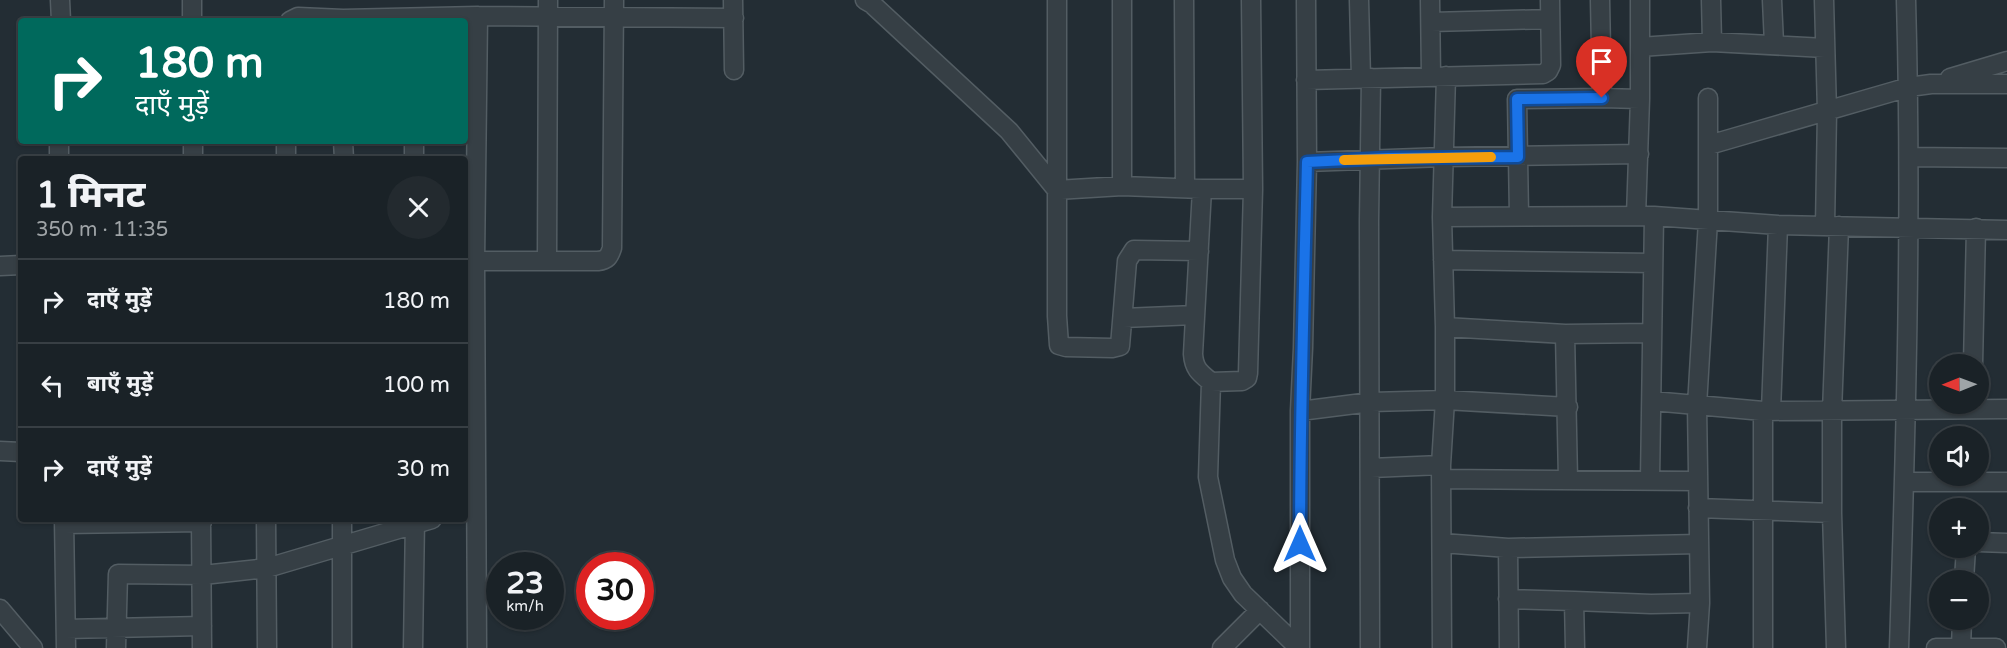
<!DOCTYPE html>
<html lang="hi">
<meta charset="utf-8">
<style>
:root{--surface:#1a2227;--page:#232a2f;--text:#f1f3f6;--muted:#9fa4a7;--line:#383f44}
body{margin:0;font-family:"Varela Round","Noto Sans Devanagari",sans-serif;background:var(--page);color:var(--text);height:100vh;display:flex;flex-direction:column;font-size:22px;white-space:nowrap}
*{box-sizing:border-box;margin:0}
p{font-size:20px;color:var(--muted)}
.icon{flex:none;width:33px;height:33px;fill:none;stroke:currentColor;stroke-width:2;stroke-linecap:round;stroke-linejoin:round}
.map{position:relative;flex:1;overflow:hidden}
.side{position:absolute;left:18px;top:156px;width:450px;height:366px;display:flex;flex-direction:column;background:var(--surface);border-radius:6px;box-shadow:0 2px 4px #0004,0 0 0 2px var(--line)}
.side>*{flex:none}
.top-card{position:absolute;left:18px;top:18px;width:450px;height:126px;border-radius:6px;box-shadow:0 2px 4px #0004,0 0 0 2px var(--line);background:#00695c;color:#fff;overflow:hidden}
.needle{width:39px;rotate:269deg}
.buttons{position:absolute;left:1929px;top:354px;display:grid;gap:12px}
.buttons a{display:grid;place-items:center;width:60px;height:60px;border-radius:50%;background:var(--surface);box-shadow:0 2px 4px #0004,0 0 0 2px var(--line);font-size:30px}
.speed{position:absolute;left:486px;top:552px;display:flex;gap:12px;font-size:30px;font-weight:700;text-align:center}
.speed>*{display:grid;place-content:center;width:78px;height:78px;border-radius:50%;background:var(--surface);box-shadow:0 2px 4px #0004,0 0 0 2px var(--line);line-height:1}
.speed small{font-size:15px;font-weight:400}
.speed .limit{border:9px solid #d22;background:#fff;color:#111}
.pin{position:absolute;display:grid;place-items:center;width:51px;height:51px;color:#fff;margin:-62px -26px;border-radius:50% 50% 50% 0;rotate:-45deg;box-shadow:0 0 6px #0007}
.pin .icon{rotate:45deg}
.me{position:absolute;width:66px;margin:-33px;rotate:0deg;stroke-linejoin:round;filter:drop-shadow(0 0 4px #0008)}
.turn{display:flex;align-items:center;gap:21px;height:126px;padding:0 18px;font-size:27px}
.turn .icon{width:78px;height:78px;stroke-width:2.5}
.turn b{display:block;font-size:42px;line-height:51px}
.round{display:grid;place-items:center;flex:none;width:63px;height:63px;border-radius:32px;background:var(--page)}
.summary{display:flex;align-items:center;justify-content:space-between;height:102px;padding:0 18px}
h1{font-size:36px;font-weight:800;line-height:45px}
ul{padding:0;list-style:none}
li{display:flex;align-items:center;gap:18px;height:84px;padding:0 18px;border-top:2px solid var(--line)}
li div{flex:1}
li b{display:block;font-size:22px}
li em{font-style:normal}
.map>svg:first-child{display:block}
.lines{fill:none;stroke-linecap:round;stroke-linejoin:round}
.minor-casing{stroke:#535d63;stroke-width:21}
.minor{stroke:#363f45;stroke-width:18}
.route-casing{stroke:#114b97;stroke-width:15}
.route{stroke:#1a73e8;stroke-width:10}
.slow{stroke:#f59e0b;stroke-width:10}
</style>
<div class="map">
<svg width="2007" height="648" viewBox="0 0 2007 648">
<rect width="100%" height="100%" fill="#232d34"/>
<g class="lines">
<defs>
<path id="minor" d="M60,0L61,21
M192,0V21
M733,0L734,70
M865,0L872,4L1009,131L1057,190L1122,186L1202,189H1253
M1057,0V316L1059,345L1066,347L1112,348L1120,346L1127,261L1134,250L1199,251
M1184,0L1185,188
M1359,0L1361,78
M1430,0L1431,76
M1600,0L1602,98
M1711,0L1712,42
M1772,0L1774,44
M1824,0L1827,112L1825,226
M290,21L298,17L343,19L478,16L734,18
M1431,22L1550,19
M1640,47L1712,42L1825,48
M1950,78L2007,61
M1306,80L1543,74L1548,71L1551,65L1550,0
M193,141V159
M343,141L344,159
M1709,145L1909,87L1931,84H2007
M1910,157L2007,158
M59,159V141
M286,159V141
M414,159V141
M1307,162L1444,157L1639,154
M1122,186V0
M1202,189L1193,354C1194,369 1200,373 1211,382L1208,477L1225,560L1232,578L1243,594L1299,648
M1519,216L1517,99L1602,98L1640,99
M1636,216L1640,99V0
M1442,217L1654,216L1778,225L2007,230
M547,260L548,0
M1443,260L1653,263
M465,261H598C607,260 609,257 612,248L614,0
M0,266L21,265
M1123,318L1195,315
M1445,327L1565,334L1651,333
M1565,334L1568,480
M1973,364L1976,228
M1211,382L1242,381L1247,378L1248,373L1253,189L1251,0
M1652,401L1763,411L2007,409
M1300,411L1371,402L1445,400L1568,407
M1771,411L1778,225
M0,451L21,452
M1371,468L1441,465
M1442,479L1698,481
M1650,480L1654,216
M1904,482H2007
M1698,508L1832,513
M64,519L66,648
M201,519L202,648
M266,519L267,648
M342,519V648
M64,524L202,522
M1978,542L2007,543
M1442,543L1508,548L1699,544
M1508,548L1509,648
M1964,580L1966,548
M1508,599L1574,601
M0,609L33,648
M66,629L202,626
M1961,647L1962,620
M116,648L118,574L203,575L267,568L432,519
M413,648L415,519
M477,648L475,261L478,16
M1222,648L1260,610
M1300,648V411L1303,348L1307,162L1306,0
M1370,648L1369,221L1371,78
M1442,648L1441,465L1445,400V327L1442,217L1446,76
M1575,648L1574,601L1651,604L1700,603
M1697,648L1700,603L1697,406L1708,220V98
M1763,648V411
M1836,648L1832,513V412L1839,226
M1899,648C1906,432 1912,216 1906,0
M1936,648H1996"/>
</defs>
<use href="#minor" class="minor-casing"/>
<use href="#minor" class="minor"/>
</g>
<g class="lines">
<defs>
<path id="route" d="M1300,544C1300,417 1304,289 1307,162L1388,158L1518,157L1517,99L1602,98"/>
</defs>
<use href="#route" class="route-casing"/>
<use href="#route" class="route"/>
<path class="slow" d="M1344,160L1491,157"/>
</g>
</svg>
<div class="buttons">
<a><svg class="needle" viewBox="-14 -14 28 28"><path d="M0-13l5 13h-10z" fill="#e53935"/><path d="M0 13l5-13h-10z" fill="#9fa4a7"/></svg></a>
<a><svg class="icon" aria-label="sound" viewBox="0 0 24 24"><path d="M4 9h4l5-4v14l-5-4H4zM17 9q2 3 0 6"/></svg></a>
<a>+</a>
<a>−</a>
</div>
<div class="speed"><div>23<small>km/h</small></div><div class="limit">30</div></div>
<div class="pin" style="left:1602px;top:98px;background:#d93025"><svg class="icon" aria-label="arrive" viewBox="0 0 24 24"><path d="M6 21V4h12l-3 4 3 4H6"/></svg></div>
<svg class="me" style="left:1300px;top:544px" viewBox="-20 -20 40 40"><path d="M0-17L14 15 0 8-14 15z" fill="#1a73e8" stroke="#fff" stroke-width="4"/></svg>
<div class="top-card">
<div class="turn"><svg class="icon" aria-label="right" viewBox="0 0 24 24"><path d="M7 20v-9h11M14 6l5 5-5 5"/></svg><div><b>180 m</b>दाएँ मुड़ें</div></div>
</div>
<section class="side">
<div class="summary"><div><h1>1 मिनट</h1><p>350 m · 11:35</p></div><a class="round"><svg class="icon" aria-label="close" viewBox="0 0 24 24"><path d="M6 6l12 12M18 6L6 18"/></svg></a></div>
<ul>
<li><svg class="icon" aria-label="right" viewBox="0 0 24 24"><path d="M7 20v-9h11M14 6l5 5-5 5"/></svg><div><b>दाएँ मुड़ें</b></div><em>180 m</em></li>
<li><svg class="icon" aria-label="left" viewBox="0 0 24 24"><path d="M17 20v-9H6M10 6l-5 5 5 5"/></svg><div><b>बाएँ मुड़ें</b></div><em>100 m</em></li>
<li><svg class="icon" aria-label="right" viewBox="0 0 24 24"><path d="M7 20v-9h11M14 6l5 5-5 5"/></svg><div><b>दाएँ मुड़ें</b></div><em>30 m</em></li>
</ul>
</section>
</div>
